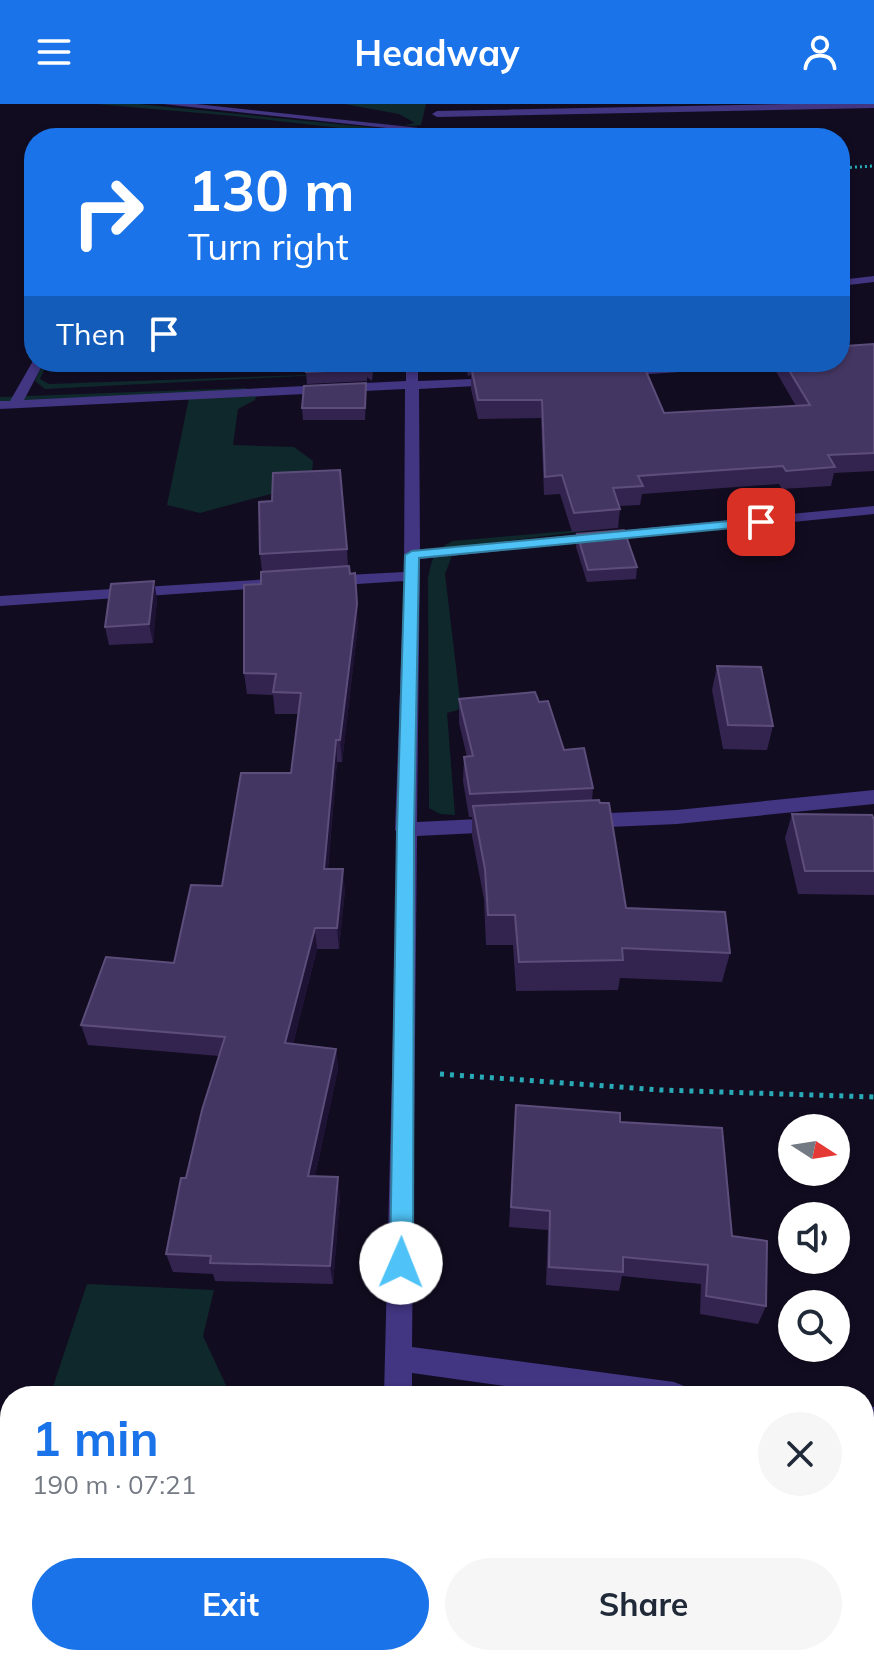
<!DOCTYPE html>
<meta charset="utf-8">
<style>
:root{--surface:#fff;--page:#f6f6f7;--text:#1f2937;--muted:#747a83;--accent:#1a73e8}
body{margin:0;font-family:Mulish,sans-serif;background:var(--page);color:var(--text);height:100vh;display:flex;flex-direction:column;font-size:30px;white-space:nowrap}
*{box-sizing:border-box;margin:0}
p{font-size:26px;color:var(--muted)}
.icon{flex:none;width:44px;height:44px;fill:none;stroke:currentColor;stroke-width:2;stroke-linecap:round;stroke-linejoin:round}
.map{position:relative;flex:1;overflow:hidden}
.side{position:absolute;left:0px;top:1282px;width:874px;height:280px;display:flex;flex-direction:column;background:var(--surface);border-radius:32px 32px 0 0;box-shadow:0 2px 6px #0004}
.side>*{flex:none}
.banner{position:absolute;left:24px;top:24px;width:826px;height:244px;border-radius:32px;box-shadow:0 2px 6px #0004;background:#1a73e8;color:#fff;overflow:hidden}
.needle{width:52px;rotate:102deg}
.controls{position:absolute;left:778px;top:1010px;display:grid;gap:16px}
.controls a{display:grid;place-items:center;width:72px;height:72px;border-radius:50%;background:var(--surface);box-shadow:0 2px 6px #0004;font-size:40px}
.pin{position:absolute;display:grid;place-items:center;width:68px;height:68px;color:#fff;margin:-34px;border-radius:16px;box-shadow:0 4px 12px #0006}
.me{position:absolute;width:88px;margin:-44px;rotate:1deg;stroke-linejoin:round;filter:drop-shadow(0 0 6px #0008)}
.turn{display:flex;align-items:center;gap:28px;height:168px;padding:0 32px;font-size:36px}
.turn .icon{width:104px;height:104px;stroke-width:2.5}
.turn b{display:block;font-size:56px;line-height:68px}
.then{display:flex;align-items:center;height:76px;padding:0 32px;background:#0003;gap:16px;font-size:30px}
.round{display:grid;place-items:center;flex:none;width:84px;height:84px;border-radius:42px;background:var(--page)}
.head{display:flex;align-items:center;justify-content:space-between;height:136px;padding:0 32px}
h1{font-size:48px;font-weight:700;line-height:60px;color:var(--accent)}
.button{display:flex;gap:16px;margin-top:auto;padding:16px 32px}
.button a{flex:1;height:92px;border-radius:48px;background:var(--accent);color:#fff;font-size:32px;font-weight:700;line-height:92px;text-align:center}
.button a+a{background:var(--page);color:var(--text)}
header{display:flex;justify-content:space-between;align-items:center;height:104px;padding:0 32px;background:var(--accent);color:#fff;font-size:36px;font-weight:700}
.map>svg:first-child{display:block}
.green{fill:#0f282b}
.lines{fill:none;stroke-linecap:round;stroke-linejoin:round}
.path-far1{stroke:#28abb6;stroke-width:3;stroke-dasharray:2 3;stroke-linecap:butt}
.path{stroke:#28abb6;stroke-width:5;stroke-dasharray:4 6;stroke-linecap:butt}
.minor{fill:#423582;fill-rule:evenodd}
.wall{fill:#33244f}
.shaded-wall{fill:#1e1335}
.building{fill:#443662;stroke:#5c4d7b;stroke-width:2}
.route{fill:#4fc3f7;stroke:#337fa1;stroke-width:2}
</style>
<header><svg class="icon" aria-label="menu" viewBox="0 0 24 24"><path d="M4 6h16M4 12h16M4 18h16"/></svg>Headway<svg class="icon" aria-label="person" viewBox="0 0 24 24"><circle cx="12" cy="8" r="4"/><path d="M4 21q1-7 8-7t8 7"/></svg></header>
<div class="map">
<svg width="874" height="1562" viewBox="0 0 874 1562">
<rect width="100%" height="100%" fill="#120c21"/>
<path class="green" d="M96,0H138L367,23L401,27L419,33L234,12Z
M344,0H426L421,21L412,22L299,11L405,21L415,19L399,10Z
M43,258H48L40,275L49,280L361,269L45,285L35,277Z
M245,284L258,288L255,296L238,305L233,341L294,343L313,357L311,379L200,409L167,401L190,289L0,299V293Z
M627,422L474,441L452,452L445,470L461,605L447,609L455,711L440,710L429,704L428,474C432,454 434,446 453,437Z
M87,1180L214,1186L203,1232L231,1292H50Z"/>
<g class="lines">
<path class="path-far1" d="M840,64L874,62"/>
<path class="path" d="M440,970L661,986L874,993"/>
<path class="minor" d="M163,0H196L438,26L433,29Z
M790,0H874V4L437,13L432,10L437,7Z
M874,172V178L840,182V176Z
M34,255V258H44L24,296L406,277V258H418V277L500,274L501,277L495,281L419,285L420,446L874,402V410L420,455L417,718L499,714L509,721L499,728L417,732L412,1243L674,1278L684,1282L688,1292H577L412,1269V1292H384L398,730L395,726L404,477L327,482L319,477L327,472L404,468L405,285L0,305V297H10Z
M714,258H778L772,262L619,272L613,268L619,264Z
M271,475L279,480L277,483L0,502V492Z
M874,686V700L677,720L587,724L577,717L587,710L677,706Z
M864,1302L874,1303V1331L864,1330Z
M377,1552H407L406,1562H376Z"/>
</g>
<path class="wall" d="M874,240V367L834,369L831,382L782,385L779,380L642,390L640,401L619,402L620,405L618,424L572,428L560,390L544,391L541,314L478,315L471,285V271L468,272L465,258H540V263L664,309L796,302L774,264L775,258H840L845,242Z
M307,258H374L372,277L367,273V277L307,280L306,268Z
M366,291L365,316H303L302,304Z
M577,430L637,463L636,475L587,478L576,443Z
M347,445L348,462L358,521L342,658H337L328,765L345,786L339,845H317L293,940L336,945L338,965L315,1072L340,1092L333,1180L215,1177L213,1170L173,1168L166,1150L219,952L88,941L81,921L174,859L291,669L298,610H275L273,591L247,590L244,569L261,480L262,468L260,450Z
M157,495L153,539L109,541L105,523Z
M717,562L773,622L767,646L723,645L712,586Z
M459,595L539,598L564,646L593,684L592,697L626,804L730,849L722,878L620,874L618,886L516,887L513,841H486L484,795L472,732V713H469L463,677L464,653H467L459,619Z
M792,710L874,716V791L798,790L785,734Z
M516,1001L620,1018L732,1132L766,1202L758,1220L700,1210L701,1180L622,1172L619,1187L546,1181L548,1126L509,1123Z
M734,1552H804V1562H734Z"/>
<path class="shaded-wall" d="M154,477L157,495L153,539L149,520Z
M357,500L358,521L342,658L340,636Z
M336,636L337,658L326,786L324,765Z
M343,765L345,786L339,845L337,824Z
M315,824L317,845L288,959L285,939Z
M336,945L338,965L311,1091L308,1072Z
M338,1073L340,1092L333,1180L330,1162Z
M290,1552H300L297,1562H287Z"/>
<path class="building" d="M840,240L845,242L874,240V349L828,351L835,363L786,367L783,362L638,372L643,382L613,384L620,405L574,409L562,371L545,373L542,296H478L472,267L614,258H642L664,309L810,301L784,258H840Z
M307,258H372L371,265L367,262V265L306,268Z
M366,279L365,304H302L304,282Z
M340,366L347,445L260,450L259,398L272,397L273,369Z
M624,426L637,463L588,466L577,430Z
M349,462L350,470L355,469L357,500L340,636H336L324,765H343L337,824H315L285,939L336,945L308,1072L338,1073L330,1162L210,1159L211,1152L166,1150L181,1074H186L202,1006L225,933L81,921L106,853L174,859L191,781L222,782L241,669H291L301,589L273,588L276,570L244,569V481L261,480V468Z
M154,477L149,520L105,523L111,480Z
M717,562L761,563L773,622L728,621Z
M535,588L539,598L548,597L564,646L584,644L593,684L470,690L464,653L473,652L459,595Z
M599,696L600,699H609L626,804L725,808L730,849L622,844L623,856L519,858L515,811H488L485,765L473,702Z
M792,710L872,711L874,716V767H805Z
M516,1001L620,1009V1018L722,1024L732,1132L767,1137L766,1202L706,1192L708,1161L623,1153V1168L549,1163L550,1107L511,1103Z
M29,1552H290L287,1562H25Z
M484,1552H581L582,1562H484Z
M739,1552H804V1562H739Z"/>
<path class="route" d="M761,414L765,415V421L419,454L414,726L413,1159L409,1166L401,1169L393,1166L390,1159L397,726L405,451L412,447Z"/>
</svg>
<div class="controls">
<a><svg class="needle" viewBox="-14 -14 28 28"><path d="M0-13l5 13h-10z" fill="#e53935"/><path d="M0 13l5-13h-10z" fill="#747a83"/></svg></a>
<a><svg class="icon" aria-label="sound" viewBox="0 0 24 24"><path d="M4 9h4l5-4v14l-5-4H4zM17 9q2 3 0 6"/></svg></a>
<a><svg class="icon" aria-label="search" viewBox="0 0 24 24"><circle cx="10" cy="10" r="6"/><path d="M15 15l6 6"/></svg></a>
</div>
<div class="pin" style="left:761px;top:418px;background:#d93025"><svg class="icon" aria-label="arrive" viewBox="0 0 24 24"><path d="M6 21V4h12l-3 4 3 4H6"/></svg></div>
<svg class="me" style="left:401px;top:1159px" viewBox="-20 -20 40 40"><circle r="19" fill="#fff"/><path d="M0-13L10 11 0 6-10 11z" fill="#4fc3f7"/></svg>
<div class="banner">
<div class="turn"><svg class="icon" aria-label="right" viewBox="0 0 24 24"><path d="M7 20v-9h11M14 6l5 5-5 5"/></svg><div><b>130 m</b>Turn right</div></div>
<div class="then">Then<svg class="icon" aria-label="arrive" viewBox="0 0 24 24"><path d="M6 21V4h12l-3 4 3 4H6"/></svg></div>
</div>
<section class="side">
<div class="head"><div><h1>1 min</h1><p>190 m · 07:21</p></div><a class="round"><svg class="icon" aria-label="close" viewBox="0 0 24 24"><path d="M6 6l12 12M18 6L6 18"/></svg></a></div>
<div class="button"><a>Exit</a><a>Share</a></div>
</section>
</div>
